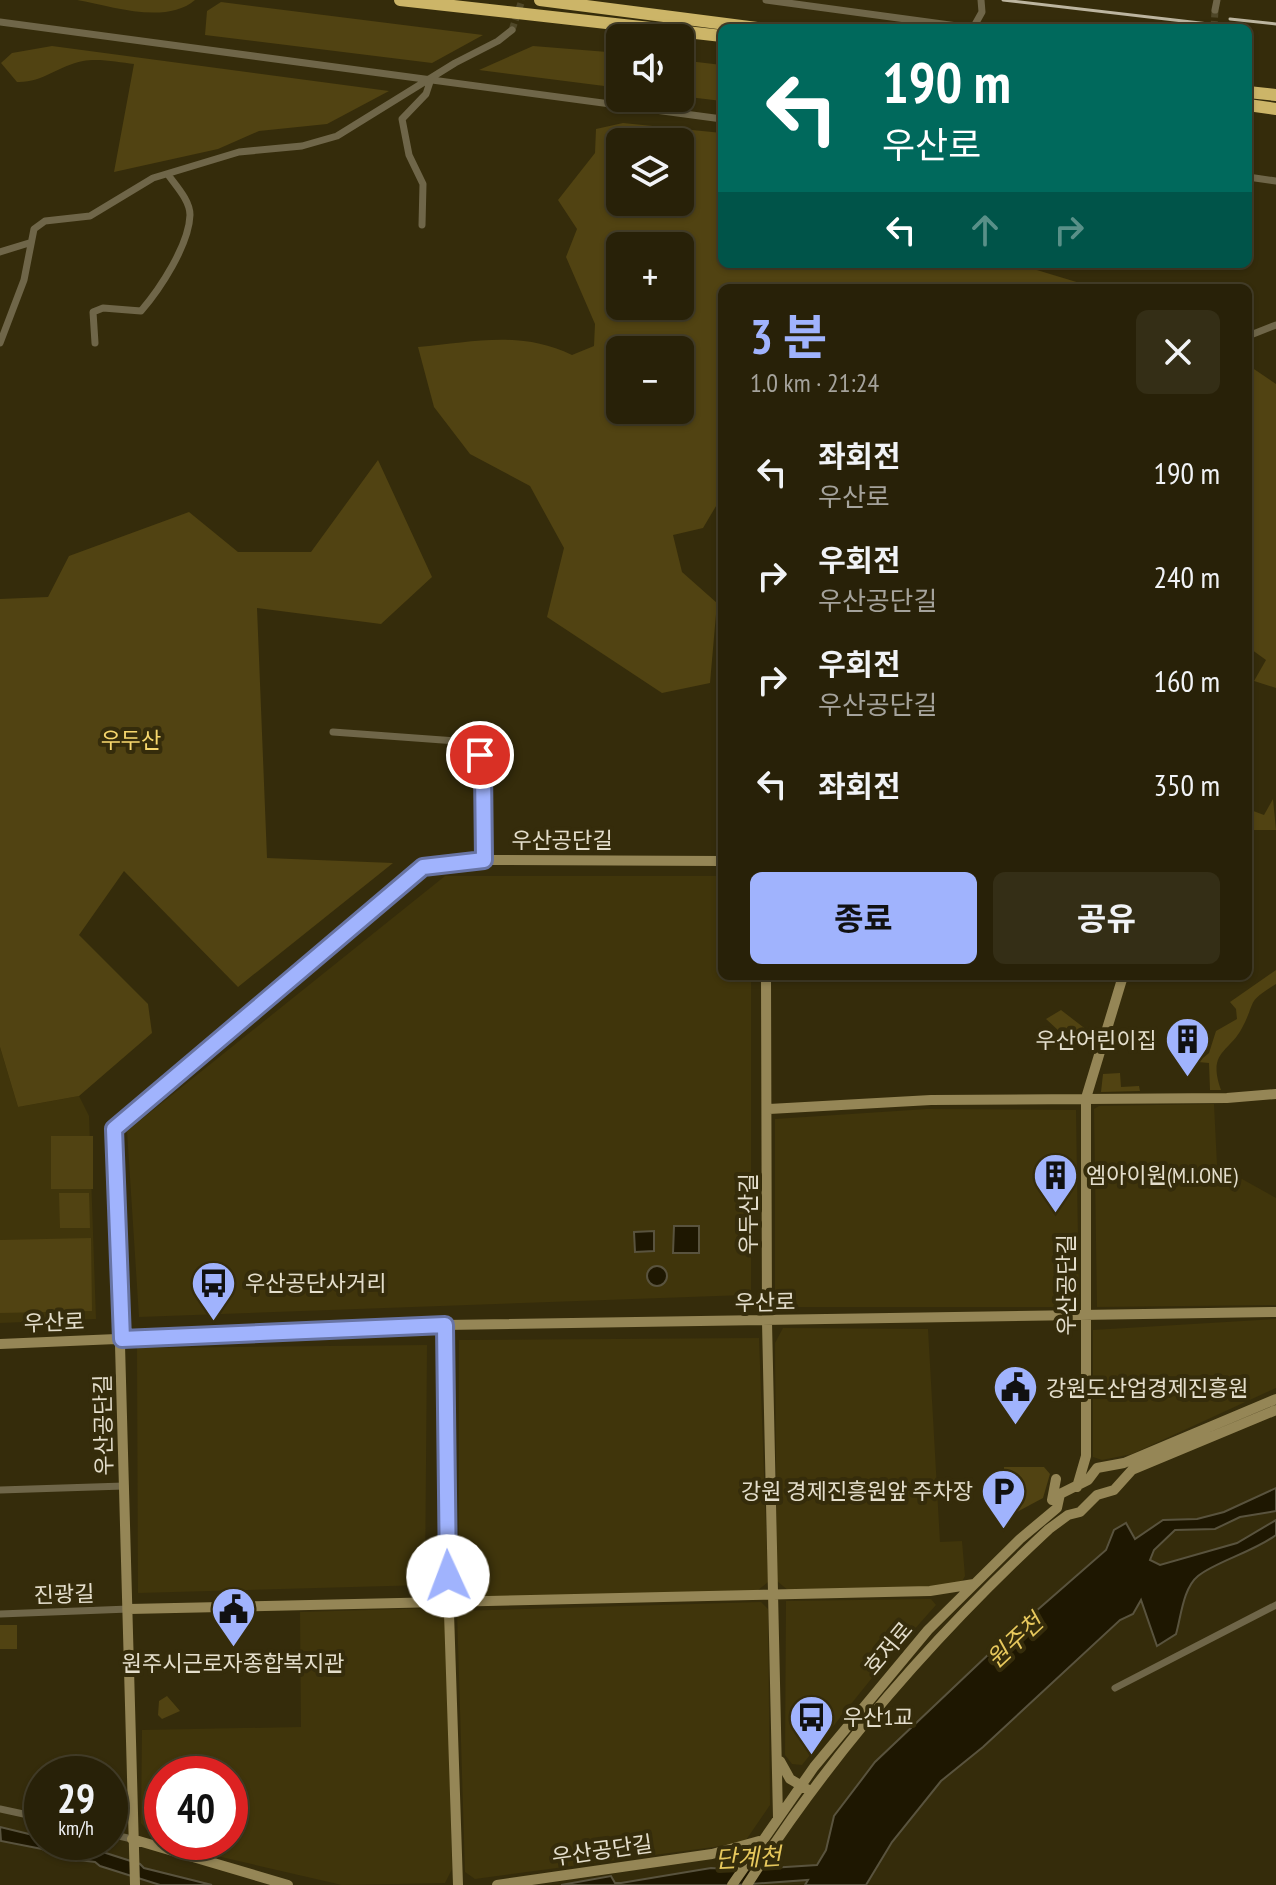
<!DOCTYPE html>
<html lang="ko">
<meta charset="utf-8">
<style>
:root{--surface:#282108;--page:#342e16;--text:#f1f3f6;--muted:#a5a39c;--line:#443e29;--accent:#a0b3fd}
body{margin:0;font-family:"PT Sans Narrow","Noto Sans KR",sans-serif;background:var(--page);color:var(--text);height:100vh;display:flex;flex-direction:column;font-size:30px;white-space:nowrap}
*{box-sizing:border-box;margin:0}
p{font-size:26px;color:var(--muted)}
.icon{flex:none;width:44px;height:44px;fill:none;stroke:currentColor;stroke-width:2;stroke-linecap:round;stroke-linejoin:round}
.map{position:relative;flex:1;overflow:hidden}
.drawer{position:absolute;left:718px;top:284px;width:534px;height:696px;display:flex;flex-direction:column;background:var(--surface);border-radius:12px;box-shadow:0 2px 6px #0004,0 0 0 2px var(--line)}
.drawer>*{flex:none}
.top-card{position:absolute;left:718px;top:24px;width:534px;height:244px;border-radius:12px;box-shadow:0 2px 6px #0004,0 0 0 2px var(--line);background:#00695c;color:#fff;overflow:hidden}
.buttons{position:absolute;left:606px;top:24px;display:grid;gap:16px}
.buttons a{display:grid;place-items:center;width:88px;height:88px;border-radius:12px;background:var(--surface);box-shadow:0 2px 6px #0004,0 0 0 2px var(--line);font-size:40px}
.speed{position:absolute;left:24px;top:1756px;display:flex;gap:16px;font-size:40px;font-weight:700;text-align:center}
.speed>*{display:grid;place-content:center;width:104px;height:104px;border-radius:50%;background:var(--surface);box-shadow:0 2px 6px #0004,0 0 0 2px var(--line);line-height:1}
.speed small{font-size:20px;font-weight:400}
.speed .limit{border:12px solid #d22;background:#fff;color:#111}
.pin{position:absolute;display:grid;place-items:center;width:68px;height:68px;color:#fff;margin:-34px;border:4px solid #fff;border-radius:50%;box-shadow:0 2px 8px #0007}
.me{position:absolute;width:88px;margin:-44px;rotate:358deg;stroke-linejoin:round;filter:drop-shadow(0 0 6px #0008)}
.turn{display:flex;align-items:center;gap:28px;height:168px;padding:0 32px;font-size:36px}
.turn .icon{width:104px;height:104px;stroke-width:2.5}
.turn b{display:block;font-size:56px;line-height:68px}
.lanes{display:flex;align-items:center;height:76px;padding:0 32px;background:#0003;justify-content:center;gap:40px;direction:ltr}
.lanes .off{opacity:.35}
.round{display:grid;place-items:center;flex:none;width:84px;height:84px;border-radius:12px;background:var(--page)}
.head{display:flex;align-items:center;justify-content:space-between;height:136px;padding:0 32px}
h1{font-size:48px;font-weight:700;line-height:60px;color:var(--accent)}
.button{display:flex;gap:16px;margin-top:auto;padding:16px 32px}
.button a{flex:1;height:92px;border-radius:12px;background:var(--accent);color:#111;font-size:32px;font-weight:700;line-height:92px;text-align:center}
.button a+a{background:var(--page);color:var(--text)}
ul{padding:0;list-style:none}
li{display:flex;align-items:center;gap:24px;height:104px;padding:0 32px}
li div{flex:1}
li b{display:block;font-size:30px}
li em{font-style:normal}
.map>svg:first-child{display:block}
.built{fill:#40350b;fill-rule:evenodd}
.green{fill:#514312;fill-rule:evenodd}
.water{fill:#1e1701;stroke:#59533e;stroke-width:2}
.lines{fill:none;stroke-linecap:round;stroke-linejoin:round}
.street-tunnel{stroke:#4f4728;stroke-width:7;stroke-dasharray:7 3.5;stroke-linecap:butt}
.street{stroke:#6f6649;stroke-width:7}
.secondary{stroke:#958656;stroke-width:10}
.highway{stroke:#ccb568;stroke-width:12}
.rail{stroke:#bcb5a0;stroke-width:3}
.route-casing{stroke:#6874a4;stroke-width:20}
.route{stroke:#a0b3fd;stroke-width:14}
.labels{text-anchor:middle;stroke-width:8;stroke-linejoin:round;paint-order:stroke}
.park-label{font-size:22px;fill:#f6d76d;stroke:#352c0b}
.street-label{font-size:22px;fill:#e4decc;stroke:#352c0b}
.poi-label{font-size:22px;fill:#e4decc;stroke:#352c0b;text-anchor:start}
.water-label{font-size:24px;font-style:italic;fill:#e7c85d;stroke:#352c0b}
</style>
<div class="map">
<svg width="1276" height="1885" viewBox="0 0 1276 1885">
<rect width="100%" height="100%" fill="#352c0b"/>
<path class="built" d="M445,876H722V976H751V1292L745,1295L139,1317L127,1131Z
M0,1047L18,1107L79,1096L89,1116L96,1319L0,1323Z
M1214,1104L1217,1165L1276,1198V1305L1097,1307L1094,1109L1099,1106Z
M927,1109L1076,1110L1079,1307H775V1119Z
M1276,1319V1388L1132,1454L1102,1460L1093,1457V1330Z
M783,1328L928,1329L940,1542L962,1541L965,1576L959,1587L789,1591L777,1581L775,1343Z
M759,1338L768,1582L757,1591L471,1598L459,1593V1340Z
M427,1345L425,1585L138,1593L137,1348Z
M931,1599L936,1605L880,1668L802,1765L792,1764L785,1755L786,1601Z
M761,1602L768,1609L770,1805L744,1843L475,1879L465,1872L457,1611Z
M437,1608L446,1618L452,1869L445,1883L342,1885L156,1842L141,1823L142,1730L301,1727L300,1612ZM162,1774H230V1842H162Z"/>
<path class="green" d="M77,0H195C166,25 111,6 77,0Z
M221,2L483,35L432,63L205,35L207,11Z
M52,46L389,91L327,124L259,131L218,149L114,172L134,64C119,62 98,58 83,61C58,66 42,83 17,82L1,63L12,53Z
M533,46L620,53V88L479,70Z
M680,60L722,65V101L680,96Z
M623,123L722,133V264H1017L1093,287L1119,282L1120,288H722V496L703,528L673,535L682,572L717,603L710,683L662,693L547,617L564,548L530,486L470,454L434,407L418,347C474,342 520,330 572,355L594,346L595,324L566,257L577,229L558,200L595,153L596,129ZM620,142H680V202H620ZM620,246H680V306H620ZM620,350H680V410H620Z
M1248,365L1276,384V688L1254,681L1266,660L1248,647Z
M378,460L432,577L381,624L257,608L267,858L393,863L238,987L124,871L79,935L148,1004L152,1033L79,1096L18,1107L0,1047V599L48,597L69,556L189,512L238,552H311Z
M1273,799L1276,830H1254V824H1248V809L1264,815Z
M1276,970V984C1245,1003 1257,1000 1242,1028C1229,1053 1207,1051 1221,1090H1210L1209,1063L1198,1062L1209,1053L1216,1031L1237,1019L1236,1009L1230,1002Z
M1061,1010L1096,1037L1093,1047L1059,1031L1046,1019Z
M1120,1073L1121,1087L1139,1086L1140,1091L1101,1092L1103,1074Z
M51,1136H93V1189H51Z
M59,1193H89L90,1228H60Z
M91,1238L92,1311L0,1313V1240Z
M1004,1467H1044L1050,1474L1043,1498L1004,1519Z
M0,1625H17V1649H0Z
M167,1696L180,1711L162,1719L158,1715L159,1701Z"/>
<path class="water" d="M674,1226H699V1253H673Z
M654,1231V1251L635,1252L634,1232Z
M647 1276a10 10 0 1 1 20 0a10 10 0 1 1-20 0Z
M1276,1488V1511L1240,1517L1215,1529L1175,1530L1154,1550L1150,1560L1160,1565L1237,1543L1276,1520V1535C1253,1552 1215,1562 1198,1576C1183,1588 1181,1617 1176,1634L1157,1646L1141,1600L1133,1614L1120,1620L983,1747L941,1781L892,1842L866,1885H805L808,1880L737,1885H561L611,1876L615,1883H621L711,1868L738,1870L817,1865L826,1850L834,1816L875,1762L1011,1633L1106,1550L1114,1530L1126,1523L1135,1539L1163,1520L1197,1519L1224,1512Z
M0,1827L37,1836L42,1842L81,1845L140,1864L144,1868L212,1885H160L100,1866L95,1862L62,1858L42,1849L1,1841Z"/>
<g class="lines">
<path class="street-tunnel" d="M1214,28L1215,10
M512,30L522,0"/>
<path class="street" d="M766,0L972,28
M1215,10L1217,0
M0,22L722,119
M973,28L982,12L981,0
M1248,177L1276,181
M422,225L423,184L409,155L402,119L426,94L431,79
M0,252L29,243
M1248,336L1276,325
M0,343L24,280L34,229L45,221L90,216L153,178L239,152L302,146L337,136L455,63L498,41L512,30
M95,343L93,312L103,308L141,311C160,289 189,245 190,215C190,201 177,187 169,176
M333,732L470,742L483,768L484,860
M0,1490L124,1486
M0,1614L129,1609
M1115,1688L1276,1605
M0,1809L42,1818
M110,1834L132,1839"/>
<path class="secondary" d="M766,976L767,1322L778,1818
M769,1109L931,1100L1227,1098L1276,1094
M445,1325L446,1522L458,1885
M0,1344L445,1325L1276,1312
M1077,1487L1086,1456V1098L1123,976
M1052,1500L1056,1479
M129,1609L930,1591L974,1584
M780,1761L790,1779L807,1789
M132,1839L288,1885
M718,1854L730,1856L741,1869
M135,1885L114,1129L423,867L484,860L722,861
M497,1885L712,1854L759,1841
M732,1885L814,1767L928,1630L1020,1539L1057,1508L1060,1494L1088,1480L1097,1468L1124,1463L1276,1399
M747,1885C830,1755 936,1634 1049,1529L1068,1515L1080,1512L1097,1495L1114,1490L1132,1470L1276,1410"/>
<path class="highway" d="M400,0L722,36
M540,0L757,28
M1248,92L1276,95
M1248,105L1276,109"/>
<path class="rail" d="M1003,0L1243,28
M1230,19L1276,24"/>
</g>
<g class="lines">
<defs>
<path id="route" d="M448,1576L445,1325L122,1339L114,1129L423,867L484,860L483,768L480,755"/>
</defs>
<use href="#route" class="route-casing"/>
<use href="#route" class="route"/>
</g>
<defs>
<symbol id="building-pin" viewBox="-11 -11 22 30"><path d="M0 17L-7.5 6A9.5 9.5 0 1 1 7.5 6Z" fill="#a0b3fd" stroke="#352c0b"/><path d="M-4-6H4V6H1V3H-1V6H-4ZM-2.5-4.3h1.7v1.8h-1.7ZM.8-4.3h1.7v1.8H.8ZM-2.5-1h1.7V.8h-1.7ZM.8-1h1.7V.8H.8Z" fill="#111"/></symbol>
<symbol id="bus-pin" viewBox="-11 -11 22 30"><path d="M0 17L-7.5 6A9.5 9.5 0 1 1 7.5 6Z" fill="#a0b3fd" stroke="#352c0b"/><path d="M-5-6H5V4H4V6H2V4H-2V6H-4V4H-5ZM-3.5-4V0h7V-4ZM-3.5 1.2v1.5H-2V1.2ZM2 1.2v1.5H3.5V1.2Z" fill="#111"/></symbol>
<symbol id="civic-pin" viewBox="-11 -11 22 30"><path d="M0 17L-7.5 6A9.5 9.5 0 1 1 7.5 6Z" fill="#a0b3fd" stroke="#352c0b"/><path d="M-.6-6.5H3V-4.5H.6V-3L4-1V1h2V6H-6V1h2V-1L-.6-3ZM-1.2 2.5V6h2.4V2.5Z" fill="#111"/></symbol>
<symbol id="parking-pin" viewBox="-11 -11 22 30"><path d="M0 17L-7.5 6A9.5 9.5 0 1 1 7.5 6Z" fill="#a0b3fd" stroke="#352c0b"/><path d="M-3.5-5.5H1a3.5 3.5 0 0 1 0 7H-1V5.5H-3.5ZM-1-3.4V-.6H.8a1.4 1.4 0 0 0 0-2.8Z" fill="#111"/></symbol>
</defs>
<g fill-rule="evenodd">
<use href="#building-pin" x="1162" y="1014" width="51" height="69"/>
<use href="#building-pin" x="1030" y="1150" width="51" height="69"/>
<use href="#bus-pin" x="188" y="1258" width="51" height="69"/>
<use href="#civic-pin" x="990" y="1362" width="51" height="69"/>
<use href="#parking-pin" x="978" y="1466" width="51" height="69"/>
<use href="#civic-pin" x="208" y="1584" width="51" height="69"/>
<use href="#bus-pin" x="786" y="1692" width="51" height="69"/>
</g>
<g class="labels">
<g class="park-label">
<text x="131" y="748">우두산</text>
</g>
<g class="street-label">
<text x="562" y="848">우산공단길</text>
<text transform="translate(748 1214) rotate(-90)" y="8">우두산길</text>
<text transform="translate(1066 1285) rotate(-90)" y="8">우산공단길</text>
<text transform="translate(765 1302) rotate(-1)" y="8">우산로</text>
<text transform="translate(54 1322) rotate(-2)" y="8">우산로</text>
<text transform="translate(103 1425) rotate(-91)" y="8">우산공단길</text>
<text transform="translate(64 1594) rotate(-2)" y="8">진광길</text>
<text transform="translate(888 1648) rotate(-50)" y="8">호저로</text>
<text transform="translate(602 1850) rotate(-8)" y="8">우산공단길</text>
</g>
<g class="poi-label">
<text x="1157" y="1048" text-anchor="end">우산어린이집</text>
<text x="1086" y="1183">엠아이원(M.I.ONE)</text>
<text x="245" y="1291">우산공단사거리</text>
<text x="1046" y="1396">강원도산업경제진흥원</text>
<text x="973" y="1499" text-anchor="end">강원 경제진흥원앞 주차장</text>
<text x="233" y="1671" text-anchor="middle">원주시근로자종합복지관</text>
<text x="843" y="1725">우산1교</text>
</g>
<g class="water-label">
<text transform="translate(1015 1641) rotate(-43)" y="8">원주천</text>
<text transform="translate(748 1858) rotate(-3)" y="8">단계천</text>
</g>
</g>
</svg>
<div class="buttons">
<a><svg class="icon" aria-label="sound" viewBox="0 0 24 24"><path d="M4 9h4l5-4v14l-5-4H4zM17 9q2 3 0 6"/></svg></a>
<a><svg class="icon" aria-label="layers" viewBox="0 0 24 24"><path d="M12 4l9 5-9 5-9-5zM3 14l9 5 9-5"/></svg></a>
<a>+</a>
<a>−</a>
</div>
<div class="speed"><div>29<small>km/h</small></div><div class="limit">40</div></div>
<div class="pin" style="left:480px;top:755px;background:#d93025"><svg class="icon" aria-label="arrive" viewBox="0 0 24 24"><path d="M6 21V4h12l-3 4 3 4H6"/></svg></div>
<svg class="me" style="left:448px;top:1576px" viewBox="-20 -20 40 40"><circle r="19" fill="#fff"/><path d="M0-13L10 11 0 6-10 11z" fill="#a0b3fd"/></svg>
<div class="top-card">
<div class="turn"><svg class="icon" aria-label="left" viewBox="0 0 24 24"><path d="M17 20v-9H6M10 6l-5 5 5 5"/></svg><div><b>190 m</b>우산로</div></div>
<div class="lanes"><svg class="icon" aria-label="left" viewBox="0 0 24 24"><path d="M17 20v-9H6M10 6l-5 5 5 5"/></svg><svg class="icon off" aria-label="ahead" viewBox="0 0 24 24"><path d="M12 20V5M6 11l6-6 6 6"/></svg><svg class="icon off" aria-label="right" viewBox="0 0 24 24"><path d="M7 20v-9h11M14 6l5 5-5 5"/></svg></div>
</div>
<section class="drawer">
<div class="head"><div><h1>3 분</h1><p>1.0 km · 21:24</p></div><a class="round"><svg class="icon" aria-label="close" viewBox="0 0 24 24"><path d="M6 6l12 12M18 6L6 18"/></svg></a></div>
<ul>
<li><svg class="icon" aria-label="left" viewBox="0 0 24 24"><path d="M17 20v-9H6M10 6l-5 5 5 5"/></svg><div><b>좌회전</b><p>우산로</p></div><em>190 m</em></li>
<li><svg class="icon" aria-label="right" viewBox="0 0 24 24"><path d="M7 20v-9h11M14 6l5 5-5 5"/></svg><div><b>우회전</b><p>우산공단길</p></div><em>240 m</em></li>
<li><svg class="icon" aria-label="right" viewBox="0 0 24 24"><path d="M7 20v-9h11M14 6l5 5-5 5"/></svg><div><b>우회전</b><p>우산공단길</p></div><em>160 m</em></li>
<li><svg class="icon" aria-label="left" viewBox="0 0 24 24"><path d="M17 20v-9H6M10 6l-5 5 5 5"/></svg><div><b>좌회전</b></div><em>350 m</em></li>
</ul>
<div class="button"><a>종료</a><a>공유</a></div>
</section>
</div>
